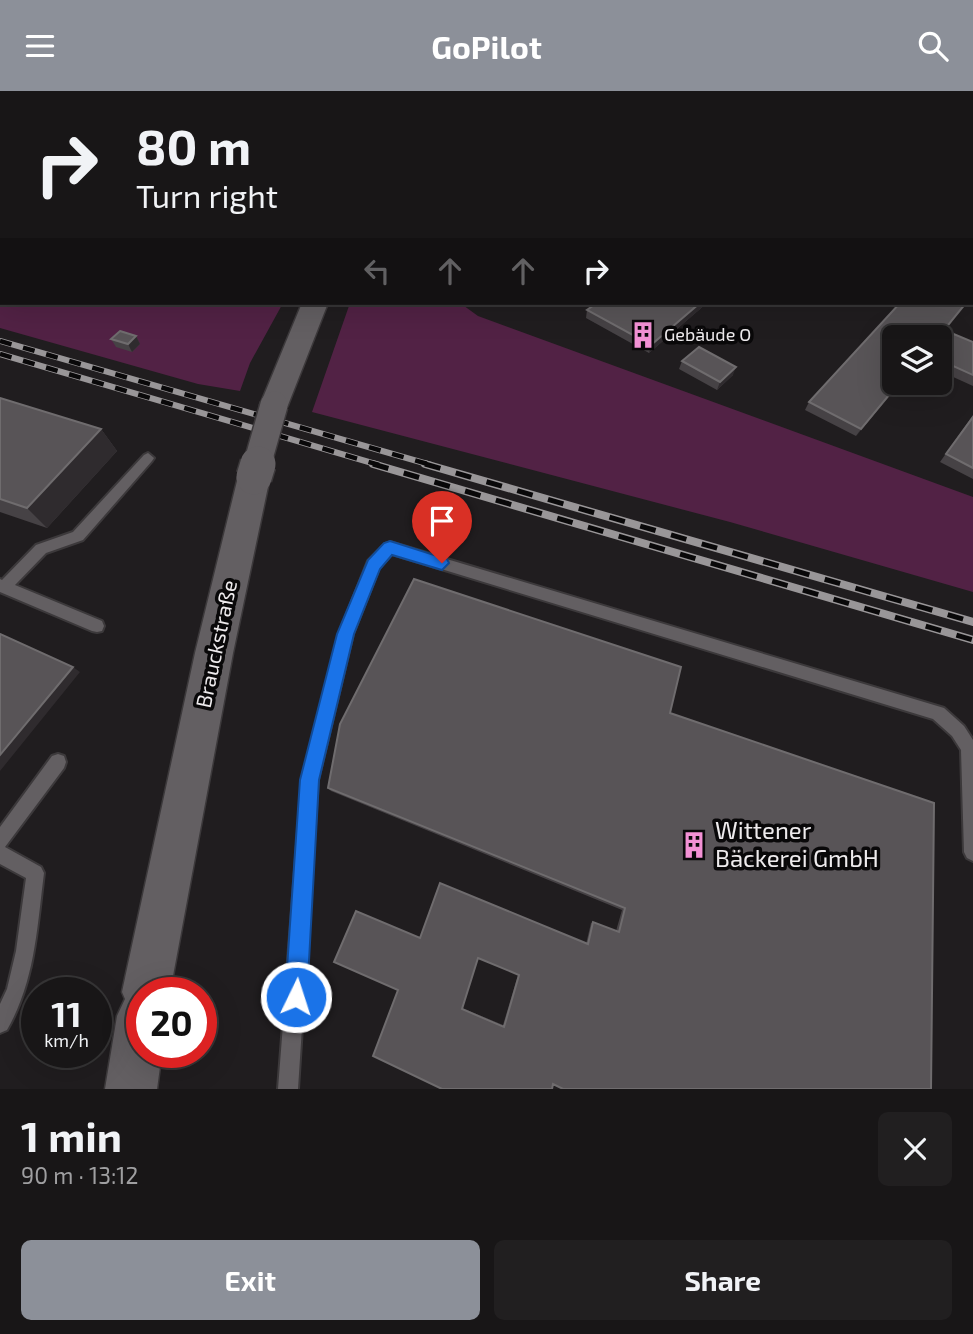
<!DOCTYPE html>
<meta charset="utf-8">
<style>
:root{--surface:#181617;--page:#211f20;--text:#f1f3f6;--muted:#9f9fa1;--line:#363536;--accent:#8c9099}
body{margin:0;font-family:"Exo 2",sans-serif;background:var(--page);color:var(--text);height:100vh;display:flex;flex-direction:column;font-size:26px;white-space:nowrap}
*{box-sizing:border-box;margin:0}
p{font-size:23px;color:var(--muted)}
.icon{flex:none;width:38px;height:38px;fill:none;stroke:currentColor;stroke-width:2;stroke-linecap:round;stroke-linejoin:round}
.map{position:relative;height:998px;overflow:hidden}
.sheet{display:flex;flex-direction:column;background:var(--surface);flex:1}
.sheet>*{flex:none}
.top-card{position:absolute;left:0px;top:0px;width:973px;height:214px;box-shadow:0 7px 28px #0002,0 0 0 2px var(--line);background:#181617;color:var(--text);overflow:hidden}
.controls{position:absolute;left:882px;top:234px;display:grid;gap:14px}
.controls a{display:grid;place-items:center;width:70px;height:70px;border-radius:10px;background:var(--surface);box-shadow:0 7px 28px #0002,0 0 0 2px var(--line);font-size:35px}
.speed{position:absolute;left:21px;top:886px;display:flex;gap:14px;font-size:35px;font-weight:700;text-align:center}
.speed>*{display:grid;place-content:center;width:91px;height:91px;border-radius:50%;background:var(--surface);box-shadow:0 7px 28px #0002,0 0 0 2px var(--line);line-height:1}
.speed small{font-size:18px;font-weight:400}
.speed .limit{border:10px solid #d22;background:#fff;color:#111}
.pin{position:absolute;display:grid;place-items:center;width:60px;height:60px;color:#fff;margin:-72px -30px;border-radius:50% 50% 50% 0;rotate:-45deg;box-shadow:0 0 7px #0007}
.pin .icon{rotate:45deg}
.me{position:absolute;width:77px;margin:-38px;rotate:4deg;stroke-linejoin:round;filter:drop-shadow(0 0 5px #0008)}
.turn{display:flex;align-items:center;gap:24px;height:147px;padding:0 21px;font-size:32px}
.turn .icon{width:91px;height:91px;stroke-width:2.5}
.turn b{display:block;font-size:49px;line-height:60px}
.lanes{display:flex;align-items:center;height:66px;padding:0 21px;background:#0003;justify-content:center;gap:35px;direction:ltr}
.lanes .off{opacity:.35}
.round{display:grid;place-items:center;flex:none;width:74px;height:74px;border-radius:10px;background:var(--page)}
.head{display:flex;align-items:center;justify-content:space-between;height:119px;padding:0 21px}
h1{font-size:42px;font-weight:700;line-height:52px}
.action{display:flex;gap:14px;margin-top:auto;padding:14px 21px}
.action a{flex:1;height:80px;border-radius:10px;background:var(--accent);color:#fff;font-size:28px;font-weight:700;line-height:80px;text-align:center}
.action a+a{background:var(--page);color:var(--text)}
header{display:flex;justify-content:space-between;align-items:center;height:91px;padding:0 21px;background:var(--accent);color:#fff;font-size:32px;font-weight:700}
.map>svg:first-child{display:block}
.green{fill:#522245}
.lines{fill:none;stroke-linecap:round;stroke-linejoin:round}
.service-casing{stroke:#3c393b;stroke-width:4}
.tertiary-casing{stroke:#3c393b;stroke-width:3}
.service{fill:#635f62;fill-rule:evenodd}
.tertiary{fill:#635f62;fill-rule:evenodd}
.rail-far1-casing{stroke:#999698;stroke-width:6}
.rail-casing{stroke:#999698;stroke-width:8}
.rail-far1{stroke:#090809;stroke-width:4.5;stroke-dasharray:12;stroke-linecap:butt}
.rail{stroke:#090809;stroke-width:5;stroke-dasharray:16;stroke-linecap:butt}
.tertiary-bridge-far1-casing{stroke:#3c393b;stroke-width:30;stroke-linecap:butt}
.tertiary-bridge-casing{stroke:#3c393b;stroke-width:38;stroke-linecap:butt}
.tertiary-bridge-far1{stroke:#635f62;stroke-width:27}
.tertiary-bridge{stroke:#635f62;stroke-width:35}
.wall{fill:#464245;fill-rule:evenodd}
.shaded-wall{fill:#2f2b2e}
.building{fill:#585457;stroke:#6f6c6e;stroke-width:2;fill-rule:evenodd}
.route{fill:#1a73e8;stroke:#114b97;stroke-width:2}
.labels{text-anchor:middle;stroke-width:7;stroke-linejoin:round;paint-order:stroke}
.far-poi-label{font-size:18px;fill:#eeebed;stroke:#090809;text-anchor:start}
.street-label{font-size:21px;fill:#eeebed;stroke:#090809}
.near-poi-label{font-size:24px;fill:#eeebed;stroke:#090809;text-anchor:start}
</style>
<header><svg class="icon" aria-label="menu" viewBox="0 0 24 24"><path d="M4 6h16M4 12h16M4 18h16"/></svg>GoPilot<svg class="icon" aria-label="search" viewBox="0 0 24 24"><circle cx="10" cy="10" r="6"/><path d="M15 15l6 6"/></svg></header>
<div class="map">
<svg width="973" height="998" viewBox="0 0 973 998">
<rect width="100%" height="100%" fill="#201d1f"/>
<path class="green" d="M0,162L2,212H283L250,272L240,300L198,293L0,237Z
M350,212H460L478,225L973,406V501L730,431L312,321Z"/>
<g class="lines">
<defs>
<path id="service" d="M570,0H581L583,2H572Z
M0,41H2V45H0Z
M971,148L973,149V155L971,154Z
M148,362L154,367L152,370L83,449L46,462L15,494L102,530L104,535L102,540L97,541L92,540L0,501V488L2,489L36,454L73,441L144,364Z
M390,451L944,617L964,635L973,649V770L967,767L964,761L961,659L952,645L933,628L392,463L379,477L353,543L318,689L298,998H278L302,689L339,543L368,470L385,453Z
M58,663L64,665L66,671L64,677L5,756L41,776L44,782C37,837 35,890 7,939L0,942V913L7,898L16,860L26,787L0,773V736L52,665Z"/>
<path id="tertiary" d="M471,0H490L470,2Z
M302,212H328L288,314L284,321L274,324L264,321L260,314Z
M254,374L265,378L270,386L233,562L170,901H142V961H162L157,998H105L117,925L125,908L122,901L195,562L238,386L243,378Z"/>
</defs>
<use href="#service" class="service-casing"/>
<use href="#tertiary" class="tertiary-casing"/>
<use href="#service" class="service"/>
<use href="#tertiary" class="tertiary"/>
<defs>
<path id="rail-far1" d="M0,250L431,374
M0,263L379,374"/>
<path id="rail" d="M373,373L973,549
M425,373L973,531"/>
</defs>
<use href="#rail-far1" class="rail-far1-casing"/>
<use href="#rail" class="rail-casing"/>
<use href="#rail-far1" class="rail-far1"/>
<use href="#rail" class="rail"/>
<defs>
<path id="tertiary-bridge-far1" d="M257,374L274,314"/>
<path id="tertiary-bridge" d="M254,386L258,373"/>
</defs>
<use href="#tertiary-bridge-far1" class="tertiary-bridge-far1-casing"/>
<use href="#tertiary-bridge" class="tertiary-bridge-casing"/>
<use href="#tertiary-bridge-far1" class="tertiary-bridge-far1"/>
<use href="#tertiary-bridge" class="tertiary-bridge"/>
</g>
<path class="wall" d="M45,0H112L108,2H49Z
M165,0H337L333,2H169Z
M973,0V123L971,122V2Z
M597,212H707L649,262L586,227L587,219Z
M945,239L973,251V295L940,280V247L894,292H900L856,345L805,319L809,311Z
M136,245L140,253L132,261L116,256L111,248Z
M682,270L733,284L717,299L679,278Z
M0,307L101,338L117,360L47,437L0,421Z
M973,324V388L940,371Z
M670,622L934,712L553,993L442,998L420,847L586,853L591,832L593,831L616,840L622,819L331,700L328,697ZM478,867L518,884L503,934L462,917Z"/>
<path class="shaded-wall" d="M69,0H112L108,2H70Z
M288,0H337L333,2H284Z
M700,212H707L649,262L651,254Z
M136,245L140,253L132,261L128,253Z
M736,276L733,284L717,299L720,291Z
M899,292H900L856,345L861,338Z
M101,338L117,360L47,437L27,417Z
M73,576L80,581L0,680V664Z
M462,917L503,934L504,936L462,918Z"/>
<path class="building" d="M210,0H288L284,2H214Z
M720,0H973V113L971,112V2H717Z
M971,180H973V204L971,206Z
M597,212H700L651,254L587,219Z
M900,212H966L944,239L973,251V284L940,269V247H894V292H899L861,338L809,311Z
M120,240L136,245L128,253L111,248Z
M699,256L736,276L720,291L682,270Z
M0,307L101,338L27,417L0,408Z
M973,326V377L946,363Z
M414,488L681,576L670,622L934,712L931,998H563L553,993L552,998H442L373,965L398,899L334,871L356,820L420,847L440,792L588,853L593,831L619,841L625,817L328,697L340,633ZM478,867L519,884L504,936L462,918Z
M0,543L73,576L0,664Z"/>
<path class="route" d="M390,450L447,468L449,472L442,479L392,464L380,478L354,543L319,689L307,906L304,913L296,917L288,913L285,906L300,689L337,543L368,469L384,452Z"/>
<defs>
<symbol id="building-bare" viewBox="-9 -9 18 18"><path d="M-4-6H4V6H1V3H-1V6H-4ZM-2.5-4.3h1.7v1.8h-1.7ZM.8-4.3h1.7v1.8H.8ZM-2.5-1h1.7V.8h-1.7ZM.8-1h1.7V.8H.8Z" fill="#f391d5" stroke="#090809" stroke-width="2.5" paint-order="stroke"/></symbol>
</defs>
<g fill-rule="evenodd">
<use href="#building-bare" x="624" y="225" width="38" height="38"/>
<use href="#building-bare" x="675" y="735" width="38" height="38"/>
</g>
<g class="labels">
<g class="far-poi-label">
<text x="664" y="250">Gebäude O</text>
</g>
<g class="street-label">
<text transform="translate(217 553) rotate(-78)" y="7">Brauckstraße</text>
</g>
<g class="near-poi-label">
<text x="715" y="748">Wittener<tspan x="715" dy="28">Bäckerei GmbH</tspan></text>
</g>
</g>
</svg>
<div class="controls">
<a><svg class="icon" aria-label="layers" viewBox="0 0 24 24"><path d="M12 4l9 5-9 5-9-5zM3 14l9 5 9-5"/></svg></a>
</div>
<div class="speed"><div>11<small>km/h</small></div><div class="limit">20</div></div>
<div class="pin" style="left:442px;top:472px;background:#d93025"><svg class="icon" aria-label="arrive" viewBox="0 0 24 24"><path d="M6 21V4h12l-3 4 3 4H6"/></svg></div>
<svg class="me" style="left:296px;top:906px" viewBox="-20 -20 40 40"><circle r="17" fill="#1a73e8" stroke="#fff" stroke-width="3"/><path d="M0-11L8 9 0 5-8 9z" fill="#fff"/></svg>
<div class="top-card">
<div class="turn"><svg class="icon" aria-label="right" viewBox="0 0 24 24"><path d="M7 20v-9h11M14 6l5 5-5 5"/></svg><div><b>80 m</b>Turn right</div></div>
<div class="lanes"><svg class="icon off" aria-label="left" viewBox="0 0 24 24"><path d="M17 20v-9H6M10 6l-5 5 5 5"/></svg><svg class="icon off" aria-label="ahead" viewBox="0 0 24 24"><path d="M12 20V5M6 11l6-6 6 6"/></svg><svg class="icon off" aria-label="ahead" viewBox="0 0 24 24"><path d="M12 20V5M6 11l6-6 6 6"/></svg><svg class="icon" aria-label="right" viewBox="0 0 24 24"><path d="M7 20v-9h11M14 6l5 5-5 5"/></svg></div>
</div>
</div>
<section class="sheet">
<div class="head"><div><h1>1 min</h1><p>90 m · 13:12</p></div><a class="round"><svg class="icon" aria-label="close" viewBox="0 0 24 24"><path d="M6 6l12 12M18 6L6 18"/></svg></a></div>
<div class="action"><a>Exit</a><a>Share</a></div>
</section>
